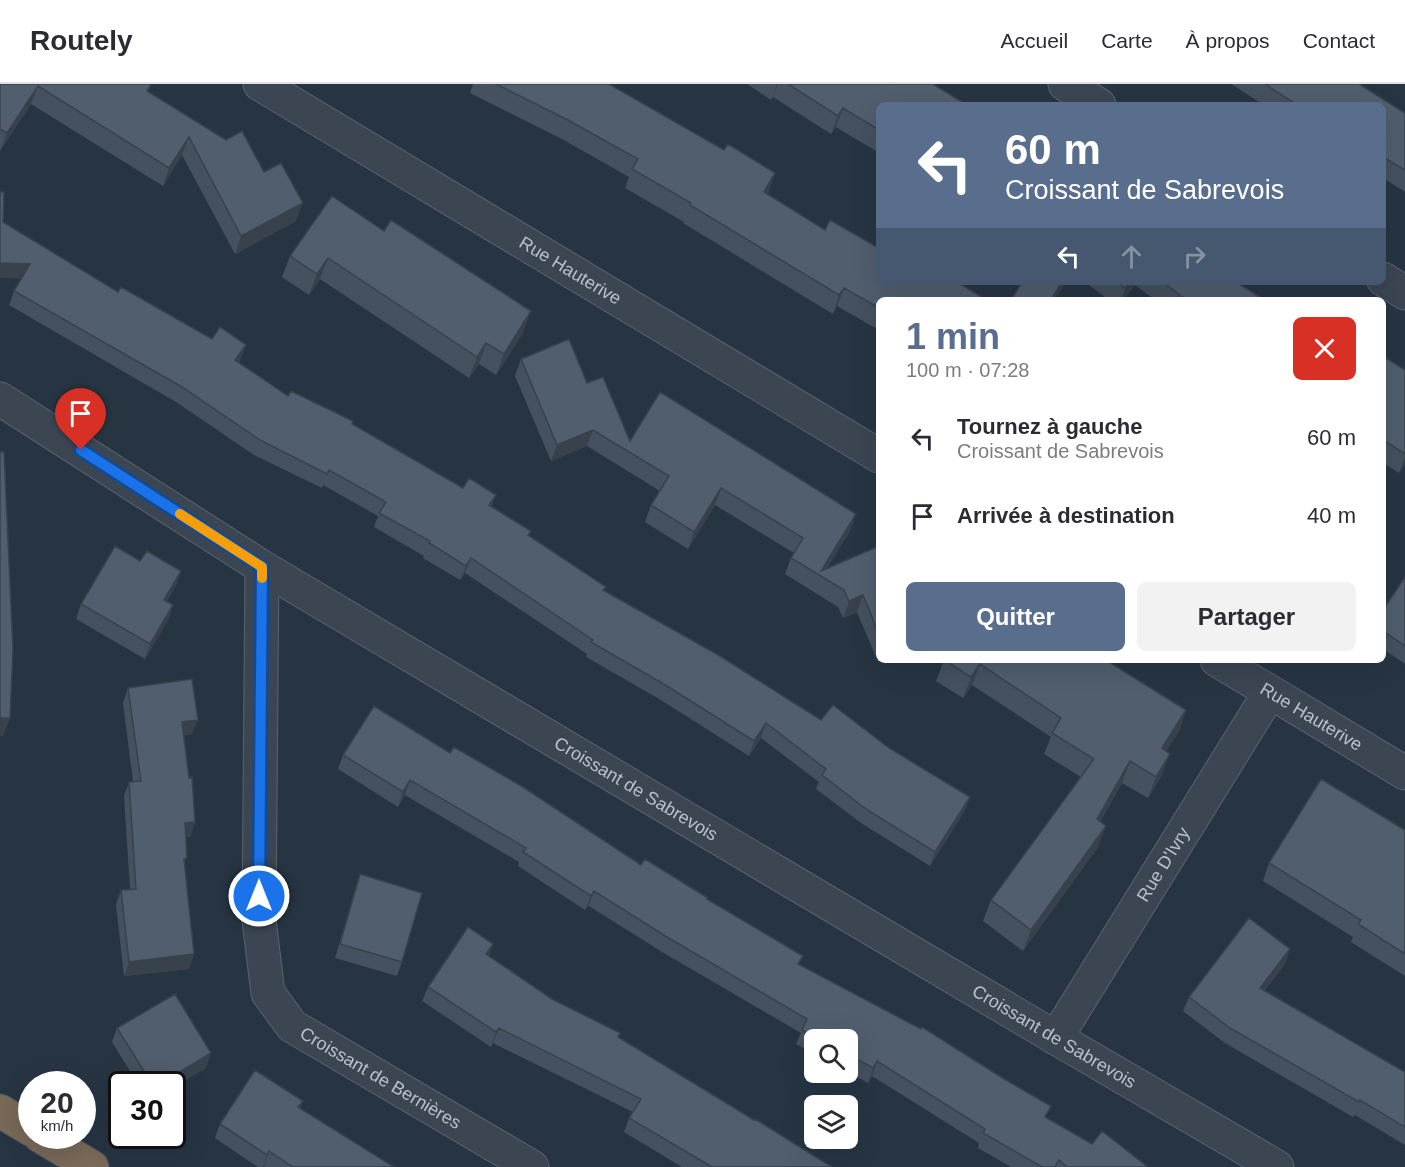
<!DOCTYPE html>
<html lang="fr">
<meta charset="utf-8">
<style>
:root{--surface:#fff;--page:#f2f2f3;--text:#2b2b33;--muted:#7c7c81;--line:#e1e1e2;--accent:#586e8c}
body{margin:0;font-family:Helvetica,sans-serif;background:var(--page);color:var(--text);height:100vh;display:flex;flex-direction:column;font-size:22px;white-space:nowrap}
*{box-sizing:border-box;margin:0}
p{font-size:20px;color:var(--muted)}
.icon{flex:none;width:33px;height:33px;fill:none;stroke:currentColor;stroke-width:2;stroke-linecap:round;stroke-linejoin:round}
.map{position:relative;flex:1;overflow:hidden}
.details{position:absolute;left:876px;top:213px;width:510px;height:366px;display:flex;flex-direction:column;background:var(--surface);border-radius:9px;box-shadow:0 6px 24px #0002}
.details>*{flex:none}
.hud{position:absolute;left:876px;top:18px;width:510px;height:183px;border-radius:9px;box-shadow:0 6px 24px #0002;background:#586e8c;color:#fff;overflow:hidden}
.controls{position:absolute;left:804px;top:945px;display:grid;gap:12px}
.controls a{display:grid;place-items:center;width:54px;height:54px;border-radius:9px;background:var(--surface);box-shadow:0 6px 24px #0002;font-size:30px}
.speed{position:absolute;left:18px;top:987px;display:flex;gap:12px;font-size:30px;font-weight:700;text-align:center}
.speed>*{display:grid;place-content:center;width:78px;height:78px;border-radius:50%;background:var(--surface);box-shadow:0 6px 24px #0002;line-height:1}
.speed small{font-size:15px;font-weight:400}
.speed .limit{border:3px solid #111;border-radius:9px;background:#fff;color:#111}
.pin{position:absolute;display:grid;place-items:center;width:51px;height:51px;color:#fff;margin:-62px -26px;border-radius:50% 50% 50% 0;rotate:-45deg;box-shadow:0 0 6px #0007}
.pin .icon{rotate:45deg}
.me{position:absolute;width:66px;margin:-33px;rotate:0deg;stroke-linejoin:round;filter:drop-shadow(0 0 4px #0008)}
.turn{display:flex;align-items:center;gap:21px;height:126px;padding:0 30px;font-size:27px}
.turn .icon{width:78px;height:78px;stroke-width:2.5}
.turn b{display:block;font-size:42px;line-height:51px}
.lanes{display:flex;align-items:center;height:57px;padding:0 30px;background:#0003;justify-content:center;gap:30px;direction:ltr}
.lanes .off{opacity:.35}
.round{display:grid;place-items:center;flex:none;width:63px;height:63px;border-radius:9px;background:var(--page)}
.overview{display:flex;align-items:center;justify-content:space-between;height:102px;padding:0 30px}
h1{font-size:36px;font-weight:700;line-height:45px;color:var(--accent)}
.cta{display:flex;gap:12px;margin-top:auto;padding:12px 30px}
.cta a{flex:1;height:69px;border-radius:9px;background:var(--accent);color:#fff;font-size:24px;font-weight:700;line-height:69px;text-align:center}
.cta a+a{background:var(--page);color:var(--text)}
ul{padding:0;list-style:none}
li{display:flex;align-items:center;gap:18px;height:78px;padding:0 30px}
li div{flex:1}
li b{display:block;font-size:22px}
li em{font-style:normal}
header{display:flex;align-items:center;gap:36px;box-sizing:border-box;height:84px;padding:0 30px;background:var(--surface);border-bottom:2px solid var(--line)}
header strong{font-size:28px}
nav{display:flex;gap:33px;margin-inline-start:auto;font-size:21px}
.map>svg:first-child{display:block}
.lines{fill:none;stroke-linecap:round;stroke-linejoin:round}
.street-casing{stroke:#596470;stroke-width:35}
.highway-casing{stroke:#46515d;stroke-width:35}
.street{stroke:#3b4652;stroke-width:33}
.highway{stroke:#786958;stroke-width:33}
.wall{fill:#45515f}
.shaded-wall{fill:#38424d}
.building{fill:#505e6e;stroke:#38424d;stroke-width:1.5}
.route-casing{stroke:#114b97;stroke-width:15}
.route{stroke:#1a73e8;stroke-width:10}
.slow{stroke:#f59e0b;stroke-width:10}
.labels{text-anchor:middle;stroke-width:4.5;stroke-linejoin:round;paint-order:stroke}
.street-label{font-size:18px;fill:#b8c1cc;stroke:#202b38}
</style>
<header>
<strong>Routely</strong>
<nav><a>Accueil</a><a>Carte</a><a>À propos</a><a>Contact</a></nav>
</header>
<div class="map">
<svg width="1405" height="1083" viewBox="0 0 1405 1083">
<rect width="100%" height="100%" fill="#273543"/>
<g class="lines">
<defs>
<g id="street">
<path id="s1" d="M260,0L879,372"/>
<path d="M1065,0L1099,21"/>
<path d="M1383,195L1405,209"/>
<path id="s2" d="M0,315L262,483L1056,954L1277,1083"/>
<path id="s3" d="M262,483L259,836L268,909L292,942L532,1083"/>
<path id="s4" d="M1217,576L1405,689"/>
<path id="s5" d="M1056,954L1270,608"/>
</g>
<path id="highway" d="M0,1027L32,1046
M40,1052L92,1083"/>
</defs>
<use href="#street" class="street-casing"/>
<use href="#highway" class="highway-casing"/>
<use href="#street" class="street"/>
<use href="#highway" class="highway"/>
</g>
<path class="wall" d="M0,0H151L148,8L264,88L296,137L235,170L182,71L163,102L31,20L0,67Z
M473,0H609L769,108L767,110L879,198V246L837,222L833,230L683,139L684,138L625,104L629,93L562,55L470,9Z
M747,0H933L879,21V69L836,43L831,50L773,13L771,16Z
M1231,0H1359L1405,29V108L1383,94V21H1264Z
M0,108L3,138L118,208L212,255L246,261L239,278L288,312L352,341L463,404L496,411L491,422L531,447L529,452L606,503L604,506L821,636L889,664L970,713L964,728L930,782L861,739L816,705L819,698L761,654L749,672L661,616L586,573L587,570L465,489L460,496L423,474L424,472L374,443L378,432L323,401L322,404L254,371L176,318L9,221L14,207L21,194H0Z
M332,112L523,249L496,291L479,280L469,294L320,195L309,211L282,193L290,172Z
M1085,198H1236L1265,216H1155L1135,201L1123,216H1109Z
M1383,272L1405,286V380L1399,389L1383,379Z
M521,275L587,299L630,357L856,430L850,447L827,484L879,462V576L878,578L857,528L843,534L838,523L785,490L791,474L794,469L715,421L688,465L645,438L651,421L660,407L587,362L551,377L515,292Z
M140,477L181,487L176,501L167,517L173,521L168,536L145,575L76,535L81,520Z
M1405,493V580L1383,565V526Z
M944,576H1106L1186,626L1179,647L1166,667L1162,691L1148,714L1122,699L1100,738L1098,763L1023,867L983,837L991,816L1081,693L1044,670L1051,653L972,601L963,614L936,597Z
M128,604L192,650L184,651L195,738L190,753H186L185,780L189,885L124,892L116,821L121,806L130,805L124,712L129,698L133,697L123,619Z
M450,669L641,781L707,816L800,881L1047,1034L1092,1060L1148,1083H1011L978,1064L979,1059L872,992L868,999L848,988V956H814V970L796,960L801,949L662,868L589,822L585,826L518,782L519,778L405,711L398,723L338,685L343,671Z
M1405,746V892L1351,858L1353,853L1263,797L1269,779Z
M360,790L402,878L397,892L335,874L355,805Z
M493,860L488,872L552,915L620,949L618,953L832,1083H682L624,1048L629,1034L633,1028L493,959L491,963L422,917L428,903Z
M1285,880L1265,906L1405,988V1061L1355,1031L1353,1033L1225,959L1183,927L1189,913Z
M117,944L206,984L172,1004V1000H138L112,958Z
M303,1017L300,1024L394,1083H266L264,1082L263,1083H258L215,1054L220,1040Z"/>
<path class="shaded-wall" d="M777,0H778L771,16Z
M38,2L31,20L0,67L7,49Z
M843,24L836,43L831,50L838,32Z
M189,53L182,71L163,102L169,84Z
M775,89L769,108L757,126L764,108Z
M303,119L296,137L235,170L241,152Z
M328,174L320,195L309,211L317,190Z
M0,179L30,180L24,195L0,194Z
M1062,198H1066L1055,216H1051Z
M1130,198H1136L1135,201L1123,216H1121L1125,204Z
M844,204L837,222L833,230L839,211Z
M531,227L523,249L496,291L504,270Z
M486,259L479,280L469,294L477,273Z
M246,261L240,276L230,290L235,276Z
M593,346L587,362L551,377L557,361Z
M1405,372V380L1399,389Z
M721,404L715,421L688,465L694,448Z
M856,430L850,447L822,492L821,487Z
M471,474L465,489L460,496L466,482Z
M181,487L176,501L159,530L164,516Z
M863,511L857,528L843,534L849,517Z
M173,521L168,536L145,575L150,560Z
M980,580L972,601L963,614L971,593Z
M1186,626L1179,647L1155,685L1162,664Z
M0,634H10L3,652H0Z
M198,636L192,650L176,652L182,638Z
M766,639L761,654L749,672L754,657Z
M1170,670L1162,691L1148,714L1156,693Z
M1130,677L1122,699L1089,756L1097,735Z
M410,696L405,711L398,723L403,708Z
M970,713L964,728L930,782L935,768Z
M195,738L190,753H180L185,739Z
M1106,742L1098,763L1023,867L1031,846Z
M594,807L589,822L585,826L591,812Z
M493,860L488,875L486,870Z
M1290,865L1285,880L1255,918L1260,904Z
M194,870L189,885L124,892L129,878Z
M499,944L493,959L491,963L496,948Z
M211,969L206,984L172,1004V1000H160Z
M877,977L872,992L868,999L873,984Z
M269,1067L264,1082L263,1083L267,1071Z"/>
<path class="building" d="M0,0H151L147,7L226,56L242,47L264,88L281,79L303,119L241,152L189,53L169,84L38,2L7,49L0,45Z
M496,0H609L724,66L728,60L775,89L764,108L825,146L830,136L879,164V198H939L942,199V198H957L987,216H879V224L844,204L839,211L690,121L691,119L632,85L638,75L568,36Z
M788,0H933L967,21H879V46L843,24L838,32Z
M1265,0H1359L1405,29V86L1383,73V21H1297Z
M0,108H4L3,138L118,208L121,203L212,255L220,243L246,261L235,276L288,312L291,307L353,337L352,340L463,404L469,394L496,411L489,421L531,447L528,451L606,503L603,506L720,572L821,636L833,621L889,664L970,713L935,768L866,725L822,691L826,685L766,639L754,657L667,602L591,558L593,556L471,474L466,482L429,459L430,457L379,429L386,418L329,386L327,390L260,356L182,303L14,207L30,180L0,179Z
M332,112L384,147L391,136L531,227L504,270L486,259L477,273L328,174L317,190L290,172Z
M1022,198H1062L1051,216H1011Z
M1117,198H1130L1125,204Z
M1163,198H1236L1265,216H1186Z
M569,255L587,299L603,293L630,357L660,308L856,430L821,487L879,462V550L863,511L849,517L844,506L791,474L803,454L721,404L694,448L651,421L669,392L593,346L557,361L521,275Z
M1383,272L1405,286V370L1383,356Z
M0,368H4L13,565L10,634H0Z
M115,462L140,477L147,467L181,487L164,516L173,521L150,560L81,520Z
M1405,493V562L1383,547V526Z
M944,576H1106L1186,626L1162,664L1170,670L1156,693L1130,677L1097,735L1106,742L1031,846L991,816L1094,675L1052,649L1061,634L980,580L971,593Z
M192,595L198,636L182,638L189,694L192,693L195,738L185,739L187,774L184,775L194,870L129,878L121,806L136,805L129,698L141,697L128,604Z
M374,622L450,669L454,663L523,703L641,781L645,775L708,814L707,815L803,872L798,880L921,945L922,943L1006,996L1051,1022L1045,1033L1092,1060L1102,1047L1148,1083H1067L1059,1076L1055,1083H1042L983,1049L985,1045L877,977L873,984L848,970V956H820L802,946L807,935L667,853L594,807L591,812L523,768L526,764L410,696L403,708L343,671Z
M1321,695L1405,746V870L1358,840L1361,836L1269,779Z
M360,790L422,809L402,878L340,860Z
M1249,834L1290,865L1260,904L1405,988V1043L1360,1016L1359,1018L1230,944L1189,913Z
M468,843L493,860L486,870L552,915L620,949L618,953L754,1036L755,1035L832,1083H712L629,1034L641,1015L499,944L496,948L428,903Z
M175,910L211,969L160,1000H152L117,944Z
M255,986L303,1017L298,1023L394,1083H293L269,1067L267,1071L220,1040Z"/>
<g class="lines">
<defs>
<path id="route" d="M81,366L262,483L259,812"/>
</defs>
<use href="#route" class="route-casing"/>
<use href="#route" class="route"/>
<path class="slow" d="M180,430L262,483V494"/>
</g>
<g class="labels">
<g class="street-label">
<text dy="6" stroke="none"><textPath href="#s1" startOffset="362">Rue Hauterive</textPath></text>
<text dy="6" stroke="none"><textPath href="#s4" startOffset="110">Rue Hauterive</textPath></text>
<text dy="6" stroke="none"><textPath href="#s2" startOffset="746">Croissant de Sabrevois</textPath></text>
<text dy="6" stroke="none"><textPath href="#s5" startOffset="204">Rue D'Ivry</textPath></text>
<text dy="6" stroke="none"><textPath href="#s2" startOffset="1232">Croissant de Sabrevois</textPath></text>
<text dy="6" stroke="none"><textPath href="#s3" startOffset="570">Croissant de Bernières</textPath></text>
</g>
</g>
</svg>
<div class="controls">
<a><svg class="icon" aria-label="search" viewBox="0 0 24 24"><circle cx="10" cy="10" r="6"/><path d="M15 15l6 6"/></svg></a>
<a><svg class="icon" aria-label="layers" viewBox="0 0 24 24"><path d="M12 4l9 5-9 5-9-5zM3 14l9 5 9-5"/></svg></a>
</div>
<div class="speed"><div>20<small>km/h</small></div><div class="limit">30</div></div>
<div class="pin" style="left:81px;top:366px;background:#d93025"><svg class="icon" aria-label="arrive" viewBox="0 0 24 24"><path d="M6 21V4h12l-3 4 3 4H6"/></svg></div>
<svg class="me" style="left:259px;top:812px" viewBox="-20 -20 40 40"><circle r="17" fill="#1a73e8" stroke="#fff" stroke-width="3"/><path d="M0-11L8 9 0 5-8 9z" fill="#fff"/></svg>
<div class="hud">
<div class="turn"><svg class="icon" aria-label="left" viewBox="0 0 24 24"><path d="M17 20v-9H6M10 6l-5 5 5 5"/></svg><div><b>60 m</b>Croissant de Sabrevois</div></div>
<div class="lanes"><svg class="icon" aria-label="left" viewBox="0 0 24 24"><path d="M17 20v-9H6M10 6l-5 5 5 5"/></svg><svg class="icon off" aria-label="ahead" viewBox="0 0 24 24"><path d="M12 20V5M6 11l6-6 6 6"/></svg><svg class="icon off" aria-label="right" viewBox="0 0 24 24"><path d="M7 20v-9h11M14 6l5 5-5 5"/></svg></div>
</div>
<section class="details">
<div class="overview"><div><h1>1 min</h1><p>100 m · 07:28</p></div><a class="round" style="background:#d93025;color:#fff"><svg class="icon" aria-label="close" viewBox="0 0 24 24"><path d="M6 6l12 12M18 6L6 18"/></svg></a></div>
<ul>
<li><svg class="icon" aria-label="left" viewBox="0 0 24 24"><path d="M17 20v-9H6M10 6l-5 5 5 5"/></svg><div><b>Tournez à gauche</b><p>Croissant de Sabrevois</p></div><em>60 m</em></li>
<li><svg class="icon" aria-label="arrive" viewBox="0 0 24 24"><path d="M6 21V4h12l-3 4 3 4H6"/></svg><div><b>Arrivée à destination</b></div><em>40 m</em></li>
</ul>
<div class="cta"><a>Quitter</a><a>Partager</a></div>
</section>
</div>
